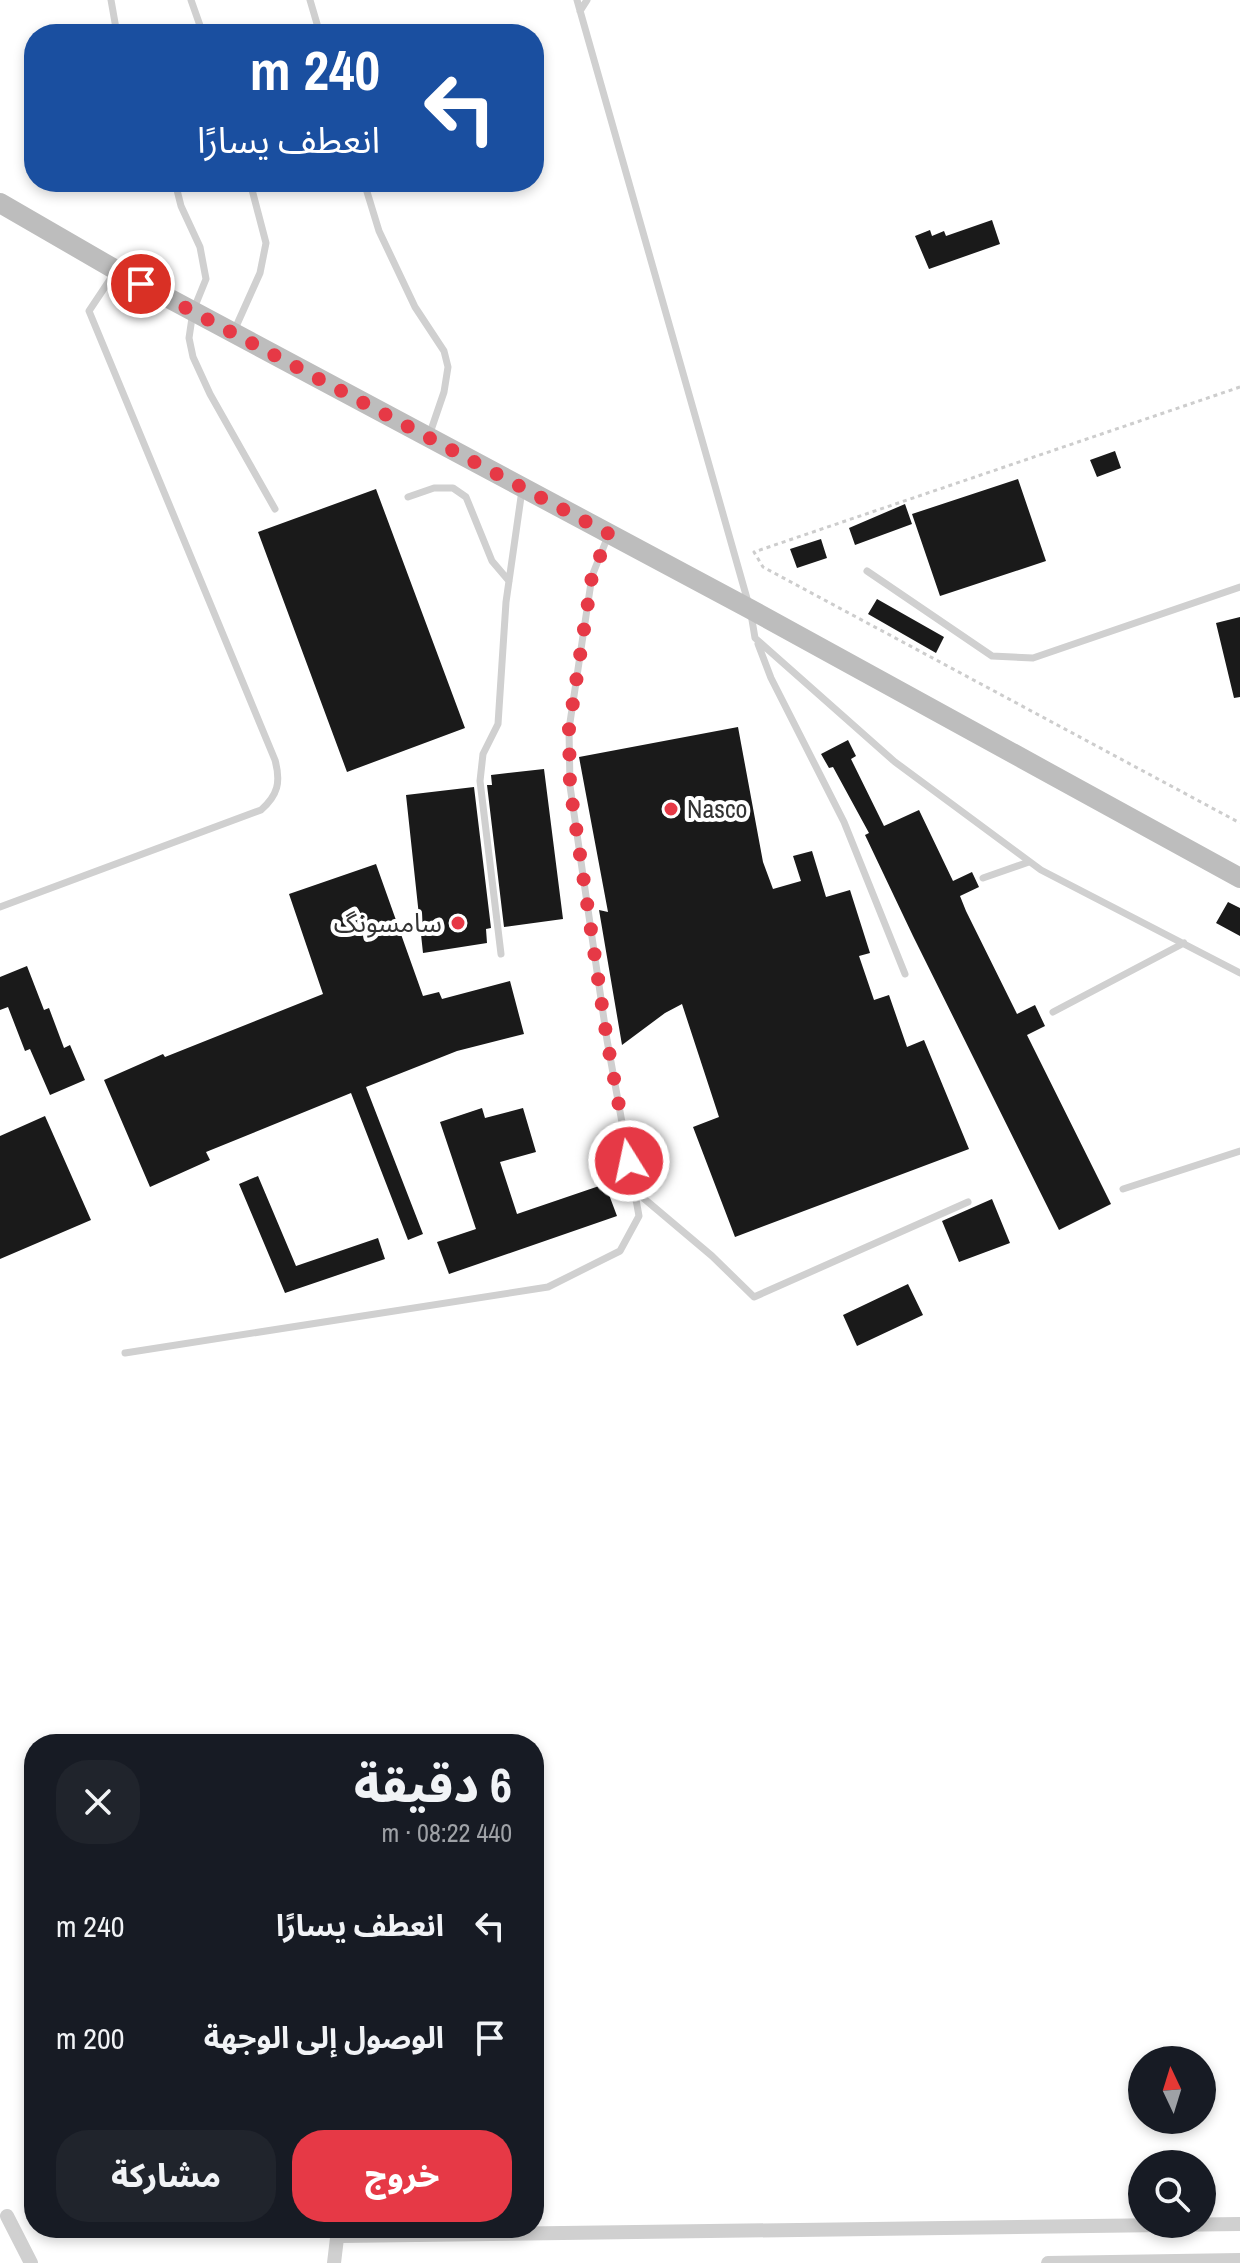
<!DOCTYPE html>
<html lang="ar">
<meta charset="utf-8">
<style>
:root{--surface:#171b24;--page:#20242c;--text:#f1f3f6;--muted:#9ea1a6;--accent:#e63946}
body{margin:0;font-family:"Archivo Narrow","Noto Sans Arabic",sans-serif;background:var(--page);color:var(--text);direction:rtl;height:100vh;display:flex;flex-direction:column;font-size:30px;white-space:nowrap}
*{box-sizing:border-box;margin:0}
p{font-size:26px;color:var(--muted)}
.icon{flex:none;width:44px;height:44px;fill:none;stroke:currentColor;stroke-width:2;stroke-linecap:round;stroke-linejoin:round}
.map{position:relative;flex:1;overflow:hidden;direction:ltr}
.panel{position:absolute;left:24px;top:1734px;width:520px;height:504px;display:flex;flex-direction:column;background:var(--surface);border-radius:32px;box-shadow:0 4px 12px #0003;direction:rtl}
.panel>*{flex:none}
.hud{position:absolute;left:24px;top:24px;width:520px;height:168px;border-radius:32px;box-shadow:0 4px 12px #0003;direction:rtl;background:#1a4fa0;color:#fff;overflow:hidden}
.needle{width:52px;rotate:356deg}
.controls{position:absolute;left:1128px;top:2046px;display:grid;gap:16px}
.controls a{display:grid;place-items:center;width:88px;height:88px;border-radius:50%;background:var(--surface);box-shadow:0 4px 12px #0003;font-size:40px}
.pin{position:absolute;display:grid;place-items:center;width:68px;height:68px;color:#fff;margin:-34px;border:4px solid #fff;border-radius:50%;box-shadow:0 2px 8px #0007}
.me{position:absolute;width:88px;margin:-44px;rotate:350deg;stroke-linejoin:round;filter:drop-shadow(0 0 6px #0008)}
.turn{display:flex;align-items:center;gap:28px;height:168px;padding:0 32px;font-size:36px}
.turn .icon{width:104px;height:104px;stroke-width:2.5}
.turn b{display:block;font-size:56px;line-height:68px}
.round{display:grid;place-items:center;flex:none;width:84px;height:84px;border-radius:32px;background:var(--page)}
.headline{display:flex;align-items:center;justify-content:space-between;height:136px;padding:0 32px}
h1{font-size:48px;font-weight:800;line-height:60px}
.button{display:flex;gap:16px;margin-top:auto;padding:16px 32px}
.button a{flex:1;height:92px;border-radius:32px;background:var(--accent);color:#fff;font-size:32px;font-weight:800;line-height:92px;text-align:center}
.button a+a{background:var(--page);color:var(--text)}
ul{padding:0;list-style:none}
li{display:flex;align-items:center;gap:24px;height:112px;padding:0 32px}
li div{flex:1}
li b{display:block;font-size:30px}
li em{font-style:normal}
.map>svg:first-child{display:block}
.building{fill:#1a1a1a}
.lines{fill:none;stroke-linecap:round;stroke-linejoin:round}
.path{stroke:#cdcdcd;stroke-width:3;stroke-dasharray:4 4;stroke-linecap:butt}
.lane{stroke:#d0d0d0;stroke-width:7}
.street{stroke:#d0d0d0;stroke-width:14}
.secondary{stroke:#bdbdbd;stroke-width:20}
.route{stroke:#e63946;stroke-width:14;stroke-dasharray:0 25.2}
.poi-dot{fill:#e63946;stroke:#fff;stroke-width:3}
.labels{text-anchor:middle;stroke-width:8;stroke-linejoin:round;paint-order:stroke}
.poi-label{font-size:26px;fill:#333;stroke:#fff;text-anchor:start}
</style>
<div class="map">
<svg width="1240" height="2263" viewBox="0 0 1240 2263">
<rect width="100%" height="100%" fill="#fff"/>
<path class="building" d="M992,220L1000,244L929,269L915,236L930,230L932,236L944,231L946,236Z
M1115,451L1121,468L1097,477L1090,460Z
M1018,479L1046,561L940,596L912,514Z
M376,489L465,728L347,772L258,532Z
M905,504L912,524L855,545L849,528Z
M821,539L827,558L797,568L790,549Z
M877,599L944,637L936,653L868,614Z
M1240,617V697L1234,698L1216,623Z
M738,727L763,862L773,889L801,881L793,856L812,851L826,897L850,890L870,953L859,956L874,1000L889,995L907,1047L924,1040L969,1149L735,1237L693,1127L719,1117L682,1004L665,1013L622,1045L599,910L608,912L579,757Z
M848,740L856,756L851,759L884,826L919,810L953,881L972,872L979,887L960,896L966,911L1017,1014L1035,1005L1045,1026L1027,1035L1111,1204L1059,1230L913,936L865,835L869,833L833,767L829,768L821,754Z
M544,769L563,919L504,927L487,785H492L491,775Z
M474,787L491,928L486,929L487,943L423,953L406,795Z
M376,864L423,996L439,992L442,999L510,981L524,1034L457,1051L366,1087L423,1234L408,1240L351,1093L206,1152L210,1160L150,1187L104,1080L163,1054L165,1057L323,994L289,894Z
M1228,902L1240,908V936L1216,923Z
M27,966L44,1010L49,1008L64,1048L70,1045L85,1080L50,1095L30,1049L25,1051L8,1007L0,1010V977Z
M482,1108L485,1118L523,1108L536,1152L500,1162L517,1214L605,1184L617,1216L449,1274L437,1242L476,1229L440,1122Z
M45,1116L91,1220L0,1259V1136Z
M258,1176L296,1266L378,1238L385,1259L285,1293L239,1184Z
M992,1199L1010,1243L959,1262L942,1221Z
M908,1284L923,1315L857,1346L843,1315Z"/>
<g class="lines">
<path class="path" d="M1240,387L754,552L763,567L1240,823"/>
<path class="lane" d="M111,0L117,34
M191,0L203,34
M310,0L320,34
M577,0L748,602
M580,11L587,0
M175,182L181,206L200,247L206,279L193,311L189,338L193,357L210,394L275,509
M364,182L379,231L415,307L444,351L448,367L444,392L430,433
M234,331L260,273L266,243L250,182
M408,497L434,488H453L466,497L492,561L509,581
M867,571L992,656L1033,658L1240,587
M751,614L755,638L895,762L1041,870L1240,973
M758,644L771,678L844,822L905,974
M983,878L1029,862
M0,907L261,810C278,795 281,782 275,760L89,311L115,272
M501,954L480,781L483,754L498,724L506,602L522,490
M1053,1012L1184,943
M1123,1189L1240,1151
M635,1191L712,1256L754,1297L968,1202
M125,1353L548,1287L620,1251L639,1216L607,1040L570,786L569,729L592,576L608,536"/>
<path class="street" d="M7,2216L31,2263
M334,2263L337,2238L341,2236L1240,2224
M1048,2263L1240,2260"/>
<path class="secondary" d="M0,203L116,270L750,609L1240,878"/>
</g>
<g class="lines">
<path class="route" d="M141,284L609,534L592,576L569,729L570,786L607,1040L629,1161"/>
</g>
<g class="poi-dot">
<circle cx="671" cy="809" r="8"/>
<circle cx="458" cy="923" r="8"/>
</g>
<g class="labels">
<g class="poi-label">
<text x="687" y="818">Nasco</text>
<text x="442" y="932" text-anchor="end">سامسونگ</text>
</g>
</g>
</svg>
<div class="controls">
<a><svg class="needle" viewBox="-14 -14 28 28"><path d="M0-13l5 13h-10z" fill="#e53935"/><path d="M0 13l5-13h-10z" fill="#9ea1a6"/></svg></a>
<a><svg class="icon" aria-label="search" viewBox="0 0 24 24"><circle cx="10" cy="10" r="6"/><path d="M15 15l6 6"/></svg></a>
</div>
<div class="pin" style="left:141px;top:284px;background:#d93025"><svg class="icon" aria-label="arrive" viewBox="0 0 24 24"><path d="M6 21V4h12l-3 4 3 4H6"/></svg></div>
<svg class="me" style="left:629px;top:1161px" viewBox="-20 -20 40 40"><circle r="17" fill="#e63946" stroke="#fff" stroke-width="3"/><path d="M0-11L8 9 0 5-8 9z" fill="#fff"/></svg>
<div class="hud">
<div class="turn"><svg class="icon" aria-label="left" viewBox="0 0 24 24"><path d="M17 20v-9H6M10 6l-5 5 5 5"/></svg><div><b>240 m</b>انعطف يسارًا</div></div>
</div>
<section class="panel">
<div class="headline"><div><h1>6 دقيقة</h1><p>440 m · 08:22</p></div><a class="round"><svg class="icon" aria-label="close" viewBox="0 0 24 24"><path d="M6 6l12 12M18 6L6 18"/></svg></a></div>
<ul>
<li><svg class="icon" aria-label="left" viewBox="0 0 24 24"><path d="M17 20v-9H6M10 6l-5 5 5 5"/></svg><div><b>انعطف يسارًا</b></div><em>240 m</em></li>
<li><svg class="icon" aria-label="arrive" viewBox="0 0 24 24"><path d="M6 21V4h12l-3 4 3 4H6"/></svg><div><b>الوصول إلى الوجهة</b></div><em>200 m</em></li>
</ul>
<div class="button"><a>خروج</a><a>مشاركة</a></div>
</section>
</div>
